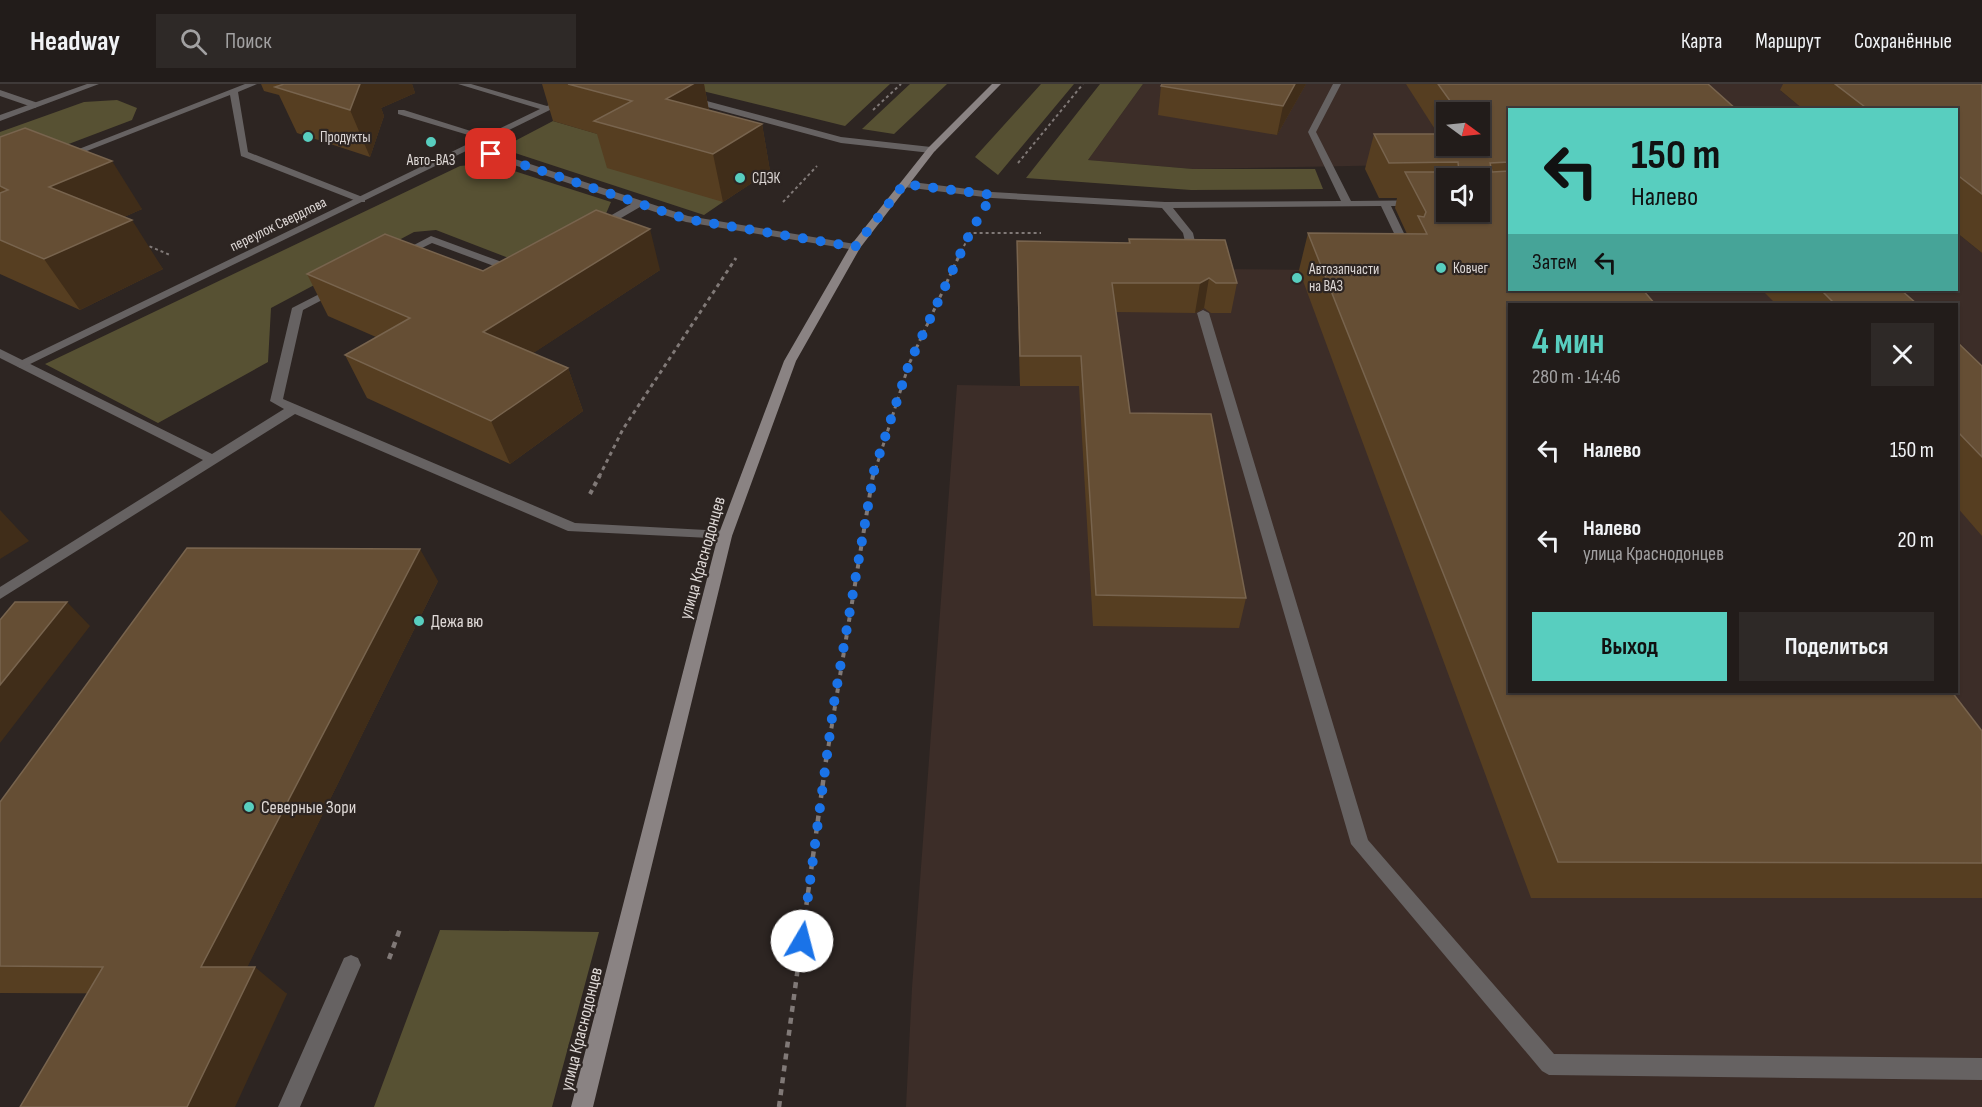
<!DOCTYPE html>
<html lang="ru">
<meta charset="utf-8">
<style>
:root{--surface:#221c1a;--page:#2e2927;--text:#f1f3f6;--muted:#a2a1a2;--line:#3f3a39;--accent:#58cebf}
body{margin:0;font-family:"Sofia Sans Condensed",sans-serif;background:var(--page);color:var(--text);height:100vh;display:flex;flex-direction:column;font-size:22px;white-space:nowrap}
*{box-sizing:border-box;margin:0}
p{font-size:20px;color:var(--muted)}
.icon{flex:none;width:33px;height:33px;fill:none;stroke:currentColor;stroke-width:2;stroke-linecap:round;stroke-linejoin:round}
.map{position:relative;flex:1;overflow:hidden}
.details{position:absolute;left:1508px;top:219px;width:450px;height:390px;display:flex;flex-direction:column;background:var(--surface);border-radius:0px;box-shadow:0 2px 4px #0004,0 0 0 2px var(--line)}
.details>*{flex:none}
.top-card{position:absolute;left:1508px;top:24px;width:450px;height:183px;border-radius:0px;box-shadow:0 2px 4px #0004,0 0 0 2px var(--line);background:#58cebf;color:#111;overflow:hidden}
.needle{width:39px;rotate:105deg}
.tools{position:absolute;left:1436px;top:18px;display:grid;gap:12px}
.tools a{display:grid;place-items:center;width:54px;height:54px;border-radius:0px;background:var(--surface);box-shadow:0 2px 4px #0004,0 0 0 2px var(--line);font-size:30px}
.pin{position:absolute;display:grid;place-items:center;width:51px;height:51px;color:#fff;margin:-26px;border-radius:12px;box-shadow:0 3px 9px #0006}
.me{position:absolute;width:66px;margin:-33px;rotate:8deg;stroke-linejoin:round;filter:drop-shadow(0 0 4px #0008)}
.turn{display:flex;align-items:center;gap:21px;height:126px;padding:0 24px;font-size:27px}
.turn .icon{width:78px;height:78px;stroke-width:2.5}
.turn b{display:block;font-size:42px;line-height:51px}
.then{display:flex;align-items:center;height:57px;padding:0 24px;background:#0003;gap:12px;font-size:22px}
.round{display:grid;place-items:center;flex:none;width:63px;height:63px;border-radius:0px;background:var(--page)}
.headline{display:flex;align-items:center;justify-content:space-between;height:102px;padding:0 24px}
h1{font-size:36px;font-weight:700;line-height:45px;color:var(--accent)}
.button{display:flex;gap:12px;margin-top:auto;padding:12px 24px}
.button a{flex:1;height:69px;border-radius:0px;background:var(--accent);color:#111;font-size:24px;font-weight:700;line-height:69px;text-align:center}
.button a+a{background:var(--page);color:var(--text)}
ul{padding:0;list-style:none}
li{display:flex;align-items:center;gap:18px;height:90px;padding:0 24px}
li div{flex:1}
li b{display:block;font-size:22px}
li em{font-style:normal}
header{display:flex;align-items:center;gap:36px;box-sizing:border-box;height:84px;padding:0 30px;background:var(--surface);border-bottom:2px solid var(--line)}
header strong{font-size:28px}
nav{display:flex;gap:33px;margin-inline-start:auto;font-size:21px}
.search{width:420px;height:54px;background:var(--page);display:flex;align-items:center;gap:15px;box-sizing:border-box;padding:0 21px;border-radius:0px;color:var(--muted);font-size:22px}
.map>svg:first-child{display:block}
.built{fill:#3c2d28;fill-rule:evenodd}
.green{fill:#575133}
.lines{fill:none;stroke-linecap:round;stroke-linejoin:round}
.path-far3{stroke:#807977;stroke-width:2;stroke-dasharray:3 3;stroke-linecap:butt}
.path-far2{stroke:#807977;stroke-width:3;stroke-dasharray:4 4;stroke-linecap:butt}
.path-far1{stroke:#807977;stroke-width:4;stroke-dasharray:4.5 4.5;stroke-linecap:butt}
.path{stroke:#807977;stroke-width:4.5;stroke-dasharray:6 6;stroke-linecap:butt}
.service{fill:#666262;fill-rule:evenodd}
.minor{fill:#666262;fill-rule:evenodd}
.secondary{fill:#8a8383;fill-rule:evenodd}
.wall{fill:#563e21;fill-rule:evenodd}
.shaded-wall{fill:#402d19}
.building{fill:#654e34;stroke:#78644e;stroke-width:1.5;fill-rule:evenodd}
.route{stroke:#1a73e8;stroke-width:10;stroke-dasharray:0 18}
.poi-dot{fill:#58cebf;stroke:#2d2522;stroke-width:2}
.labels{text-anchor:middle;stroke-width:4.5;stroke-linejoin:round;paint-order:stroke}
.far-poi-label{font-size:15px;fill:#ded8d6;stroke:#2d2522;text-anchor:start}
.far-street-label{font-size:15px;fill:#ded8d6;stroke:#2d2522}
.street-label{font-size:18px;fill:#ded8d6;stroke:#2d2522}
.poi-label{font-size:18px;fill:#ded8d6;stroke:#2d2522;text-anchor:start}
</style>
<header>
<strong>Headway</strong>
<div class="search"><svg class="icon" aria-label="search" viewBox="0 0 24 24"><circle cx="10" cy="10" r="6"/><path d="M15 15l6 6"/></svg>Поиск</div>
<nav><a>Карта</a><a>Маршрут</a><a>Сохранённые</a></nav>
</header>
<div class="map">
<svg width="1982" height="1023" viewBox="0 0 1982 1023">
<rect width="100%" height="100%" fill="#2d2522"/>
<path class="built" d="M1143,0H1982L1781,7L1804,26H1509V79L1193,85L1088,76ZM1446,28H1479V62H1446Z
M1956,148L1982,169V324L1956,261V220H1911L1893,206H1956Z
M1219,185L1414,187L1509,206H1837L1852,220H1509V608H1956V327L1982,353V1023H906L912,904L957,301L1020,302L1017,186L1126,188Z"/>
<path class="green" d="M674,0H890L845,42Z
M910,0H947L894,50L862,45Z
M1041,0H1074L998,91L975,73Z
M1100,0H1143L1088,76L1193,85H1315L1323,105L1191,106L1026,94Z
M117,16L137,24L132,36L0,86V48L84,18Z
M553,37L643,63L723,118L704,131L512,68L511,59Z
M489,79L611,118L605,132L534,172L506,173L436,146L414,148L271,224L268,278L158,339L45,280L460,82Z
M440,846L599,848L552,1023H374Z"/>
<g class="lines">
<path class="path-far3" d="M873,26L901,0
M1018,79L1083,0
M783,118L817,82
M144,160L170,171
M959,173L970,149H1041"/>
<path class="path-far2" d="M599,393L623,345L736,174
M873,393L909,280L959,172"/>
<path class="path-far1" d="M590,410L600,391
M827,671L873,391"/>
<path class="path" d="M389,875L400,845
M779,1023L827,669"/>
<path class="service" d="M245,0H257L238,8L248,68L365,114V118H359L241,72L230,11L69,74L61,72Z
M1333,0H1341L1316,48L1351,117L1446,116V122H1391L1412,166L1411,168L1402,166L1381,122L1173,124L1193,149L1199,175L1194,178L1189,175L1183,149L1162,124L992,114L904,103L899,100L904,97L992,108L1165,118L1341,117L1308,48Z
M0,6L38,19L39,21L35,24L0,12Z
M398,26H404L493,54L485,56L398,30Z
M466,61H472L688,132L855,160L860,163L855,166L686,138L640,123L602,145H594V141L631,120L466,65Z
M431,152L518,184L519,186L510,188L432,159L404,173L395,171Z
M337,201L341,202V206L303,226L283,315L575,439L725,447L732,452L730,455L568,447L295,330L0,515V503L203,376L0,274V265L212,370L284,325L270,317L292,224Z
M1203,226L1209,229L1368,756L1554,970L1982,974V996L1549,991L1542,987L1351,760L1197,229Z
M351,871L358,874L361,881L300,1023H278L344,874Z"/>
<path class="minor" d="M87,0H99L0,37V31Z
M458,0H471L547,22L592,0H603L24,283L20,284L14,280L540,25Z
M688,12L841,53L931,63L936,66L931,69L841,59L685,17L684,15Z"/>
<path class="secondary" d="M992,0H1001L934,68L860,164L796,277L732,452L593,1023H571L718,452L784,277L851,161L928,64Z"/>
</g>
<path class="wall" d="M261,0H412L415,9L381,24L384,32L370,73L297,49L279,11L264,7Z
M542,0H704L709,26L762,40L770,87L723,118L607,84L597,50L553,37Z
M1306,0L1277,51L1158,31L1161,2Z
M1406,0H1708L1509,26V206L1982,647V814H1531L1299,186L1308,149L1407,150L1395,124L1397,114H1379L1365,85L1374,50H1438ZM1446,28H1479V62H1446Z
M1783,0H1982V169L1956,148V26H1804L1780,6Z
M0,53L142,125L124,133L163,185L80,226L0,190Z
M1129,155L1237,199L1231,229H1211L1204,224L1195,229L1116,228L1130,329L1246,514L1239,544L1093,542L1079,302H1020L1017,186V157L1128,159Z
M660,186L533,269L568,284L583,327L510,380L367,314L345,271L376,253L328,232L307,190Z
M1762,206H1901L1917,220H1776Z
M1956,257L1982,282V452L1956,422Z
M438,497L247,883L287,910L0,909V718Z"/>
<path class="shaded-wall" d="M360,0H412L415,9L381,24L384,32L370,73L350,26Z
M693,0H704L711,39L676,60L666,15Z
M1295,0H1306L1277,51L1283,22Z
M762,40L770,87L723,118L713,70Z
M112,77L142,125L81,152L49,103Z
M132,136L163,185L80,226L44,175Z
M650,145L660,186L500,291L483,248Z
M1209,194L1204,224L1195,229L1200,199Z
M568,284L583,327L510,380L491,337Z
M0,426L29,457L0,475Z
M420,465L438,497L234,910L201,883Z
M67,518L90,542L0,659V601Z
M255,883L287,910L235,1023H187Z"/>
<path class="building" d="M284,0H360L350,26L275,3Z
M568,0H693L666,15L762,40L713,70L594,37L632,17Z
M1162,0H1295L1283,22L1161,2Z
M1438,0H1708L1737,26H1509V78L1490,79L1492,88L1509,87V206H1643L1655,220H1509V608H1952L1982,647V779L1558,778L1308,149L1427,150L1418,132L1424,133L1426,128L1405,88H1459L1458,78L1389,79L1374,50H1446V62H1479V28H1458ZM1446,94H1479V128H1446Z
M1835,0H1982V110L1956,90V26H1869Z
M25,44L112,77L49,103L132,136L44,175L0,156V109L8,106L0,102V53Z
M596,126L650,145L483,248L568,284L491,337L345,271L410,234L307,190L385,150L483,187Z
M1129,155L1225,156L1237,199H1216L1209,194L1200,199H1112L1130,329L1211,330L1246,514L1096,511L1081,272H1020L1017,157L1130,159Z
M1821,206H1901L1917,220H1835Z
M1956,257L1982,282V373L1956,346Z
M187,464L420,465L201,883H255L187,1023H20L103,883L0,882V718Z
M15,518H67L0,601V536Z"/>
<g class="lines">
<path class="route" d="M491,70L686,135L855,163L904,100L992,111L970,149L909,280L874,387L834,619L802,857"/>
</g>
<g class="poi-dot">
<circle cx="308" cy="53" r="6"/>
<circle cx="431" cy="58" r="6"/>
<circle cx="740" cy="94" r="6"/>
<circle cx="1441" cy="184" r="6"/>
<circle cx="1297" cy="194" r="6"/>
<circle cx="419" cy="537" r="6"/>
<circle cx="249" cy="723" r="6"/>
</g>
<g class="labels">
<g class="far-poi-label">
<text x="320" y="58">Продукты</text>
<text x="431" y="81" text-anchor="middle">Авто-ВАЗ</text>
<text x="752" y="99">СДЭК</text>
<text x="1453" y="189">Ковчег</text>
<text x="1309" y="190">Автозапчасти<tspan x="1309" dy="17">на ВАЗ</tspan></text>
</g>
<g class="far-street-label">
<text transform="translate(278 140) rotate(-26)" y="5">переулок Свердлова</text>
</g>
<g class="street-label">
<text transform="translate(702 474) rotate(-74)" y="6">улица Краснодонцев</text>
<text transform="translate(581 945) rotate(-76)" y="6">улица Краснодонцев</text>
</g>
<g class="poi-label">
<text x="431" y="543">Дежа вю</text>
<text x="261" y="729">Северные Зори</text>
</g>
</g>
</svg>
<div class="tools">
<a><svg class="needle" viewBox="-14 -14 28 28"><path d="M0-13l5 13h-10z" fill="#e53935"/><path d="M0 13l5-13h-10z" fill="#a2a1a2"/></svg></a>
<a><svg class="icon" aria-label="sound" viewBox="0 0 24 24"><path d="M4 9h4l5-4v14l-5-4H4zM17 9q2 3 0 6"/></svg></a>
</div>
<div class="pin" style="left:491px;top:70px;background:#d93025"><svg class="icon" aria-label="arrive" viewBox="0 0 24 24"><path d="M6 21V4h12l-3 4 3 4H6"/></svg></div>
<svg class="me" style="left:802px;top:857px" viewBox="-20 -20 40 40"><circle r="19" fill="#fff"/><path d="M0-13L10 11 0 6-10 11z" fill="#1a73e8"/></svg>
<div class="top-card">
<div class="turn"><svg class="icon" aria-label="left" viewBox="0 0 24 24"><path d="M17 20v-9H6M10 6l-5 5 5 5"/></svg><div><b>150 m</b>Налево</div></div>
<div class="then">Затем<svg class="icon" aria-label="left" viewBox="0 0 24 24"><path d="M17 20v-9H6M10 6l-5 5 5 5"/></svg></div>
</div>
<section class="details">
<div class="headline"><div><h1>4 мин</h1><p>280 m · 14:46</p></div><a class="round"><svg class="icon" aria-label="close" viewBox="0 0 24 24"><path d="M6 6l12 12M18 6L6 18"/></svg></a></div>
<ul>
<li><svg class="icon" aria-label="left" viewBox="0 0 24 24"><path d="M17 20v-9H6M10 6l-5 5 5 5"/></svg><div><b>Налево</b></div><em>150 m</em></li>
<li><svg class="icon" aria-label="left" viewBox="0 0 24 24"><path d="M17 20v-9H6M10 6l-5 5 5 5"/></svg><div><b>Налево</b><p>улица Краснодонцев</p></div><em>20 m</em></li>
</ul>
<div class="button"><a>Выход</a><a>Поделиться</a></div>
</section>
</div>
